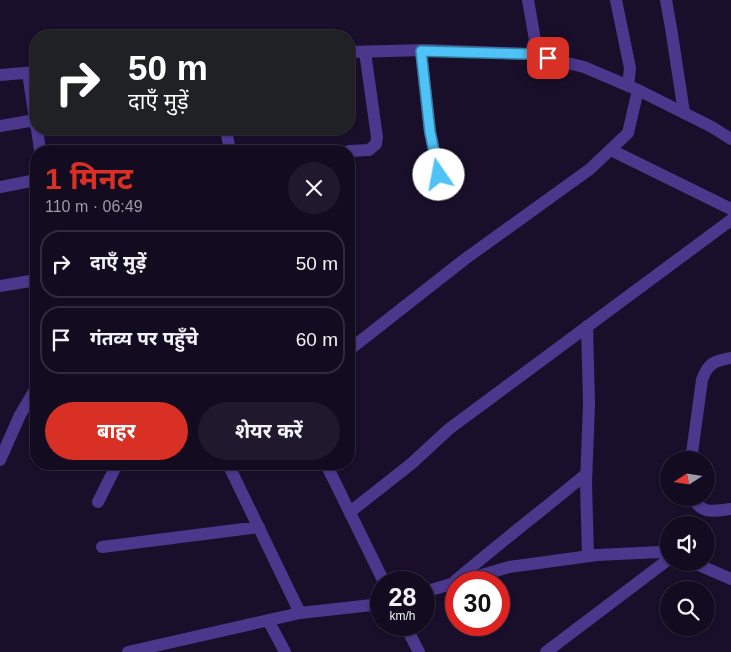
<!DOCTYPE html>
<html lang="hi">
<meta charset="utf-8">
<style>
:root{--surface:#130b20;--page:#20192d;--text:#f1f3f6;--muted:#9d9ba5;--line:#322b3e;--accent:#d93025}
body{margin:0;font-family:Helvetica,"Noto Sans Devanagari",sans-serif;background:var(--page);color:var(--text);height:100vh;display:flex;flex-direction:column;font-size:19px;white-space:nowrap}
*{box-sizing:border-box;margin:0}
p{font-size:16px;color:var(--muted)}
.icon{flex:none;width:28px;height:28px;fill:none;stroke:currentColor;stroke-width:2;stroke-linecap:round;stroke-linejoin:round}
.map{position:relative;flex:1;overflow:hidden}
.details{position:absolute;left:30px;top:145px;width:325px;height:325px;display:flex;flex-direction:column;background:var(--surface);border-radius:20px;box-shadow:0 1px 4px #0004,0 0 0 1px var(--line)}
.details>*{flex:none}
.hud{position:absolute;left:30px;top:30px;width:325px;height:105px;border-radius:20px;box-shadow:0 1px 4px #0004,0 0 0 1px var(--line);background:#202124;color:#fff;overflow:hidden}
.needle{width:32px;rotate:258deg}
.fabs{position:absolute;left:660px;top:451px;display:grid;gap:10px}
.fabs a{display:grid;place-items:center;width:55px;height:55px;border-radius:50%;background:var(--surface);box-shadow:0 1px 4px #0004,0 0 0 1px var(--line);font-size:25px}
.speed{position:absolute;left:370px;top:571px;display:flex;gap:10px;font-size:25px;font-weight:700;text-align:center}
.speed>*{display:grid;place-content:center;width:65px;height:65px;border-radius:50%;background:var(--surface);box-shadow:0 1px 4px #0004,0 0 0 1px var(--line);line-height:1}
.speed small{font-size:12px;font-weight:400}
.speed .limit{border:8px solid #d22;background:#fff;color:#111}
.pin{position:absolute;display:grid;place-items:center;width:42px;height:42px;color:#fff;margin:-21px;border-radius:10px;box-shadow:0 2px 8px #0006}
.me{position:absolute;width:55px;margin:-28px;rotate:348deg;stroke-linejoin:round;filter:drop-shadow(0 0 4px #0008)}
.turn{display:flex;align-items:center;gap:18px;height:105px;padding:0 15px;font-size:22px}
.turn .icon{width:65px;height:65px;stroke-width:2.5}
.turn b{display:block;font-size:35px;line-height:42px}
.round{display:grid;place-items:center;flex:none;width:52px;height:52px;border-radius:26px;background:var(--page)}
.head{display:flex;align-items:center;justify-content:space-between;height:85px;padding:0 15px}
h1{font-size:30px;font-weight:700;line-height:38px;color:var(--accent)}
.action{display:flex;gap:10px;margin-top:auto;padding:10px 15px}
.action a{flex:1;height:58px;border-radius:30px;background:var(--accent);color:#fff;font-size:20px;font-weight:700;line-height:58px;text-align:center}
.action a+a{background:var(--page);color:var(--text)}
ul{padding:0;list-style:none}
li{display:flex;align-items:center;gap:15px;height:68px;margin:0 10px 8px;padding:0 5px;border:2px solid var(--line);border-radius:20px}
li div{flex:1}
li b{display:block;font-size:19px}
li em{font-style:normal}
.map>svg:first-child{display:block}
.lines{fill:none;stroke-linecap:round;stroke-linejoin:round}
.minor{stroke:#4b378c;stroke-width:12}
.tertiary{stroke:#4b378c;stroke-width:12}
.route-casing{stroke:#337fa1;stroke-width:12}
.route{stroke:#4fc3f7;stroke-width:9}
</style>
<div class="map">
<svg width="731" height="652" viewBox="0 0 731 652">
<rect width="100%" height="100%" fill="#190f2b"/>
<g class="lines">
<path class="minor" d="M528,0L535,40L530,54
M616,0L630,68L628,86
M666,0L672,34L684,113
M421,51L430,132L439,175
M28,73L36,126
M0,126L35,120
M37,129L40,151
M226,129L230,151
M611,150L731,209
M349,151L369,150L376,144L377,137L365,52
M0,187L36,180
M0,286L36,280
M587,326L589,404L586,483L588,556
M349,350L465,259L590,169L628,133L638,90
M0,460L20,415L36,388
M691,460L702,380C708,363 714,361 731,358
M228,464L300,613
M326,464L384,582
M693,498C702,515 714,511 731,509
M98,502L117,464
M350,512L411,464L449,429L731,220
M102,547L259,527
M692,562L731,579
M455,581C498,544 543,510 586,474
M424,592L509,567L597,555L660,552L669,554
M268,620L285,652
M405,625L419,652
M128,652L300,613L381,604
M546,652L669,559"/>
<path class="tertiary" d="M349,52L427,50L530,54L584,67L638,90L712,127L731,139
M0,75L36,72"/>
</g>
<g class="lines">
<defs>
<path id="route" d="M439,175L430,132L421,51L530,54L548,58"/>
</defs>
<use href="#route" class="route-casing"/>
<use href="#route" class="route"/>
</g>
</svg>
<div class="fabs">
<a><svg class="needle" viewBox="-14 -14 28 28"><path d="M0-13l5 13h-10z" fill="#e53935"/><path d="M0 13l5-13h-10z" fill="#9d9ba5"/></svg></a>
<a><svg class="icon" aria-label="sound" viewBox="0 0 24 24"><path d="M4 9h4l5-4v14l-5-4H4zM17 9q2 3 0 6"/></svg></a>
<a><svg class="icon" aria-label="search" viewBox="0 0 24 24"><circle cx="10" cy="10" r="6"/><path d="M15 15l6 6"/></svg></a>
</div>
<div class="speed"><div>28<small>km/h</small></div><div class="limit">30</div></div>
<div class="pin" style="left:548px;top:58px;background:#d93025"><svg class="icon" aria-label="arrive" viewBox="0 0 24 24"><path d="M6 21V4h12l-3 4 3 4H6"/></svg></div>
<svg class="me" style="left:439px;top:175px" viewBox="-20 -20 40 40"><circle r="19" fill="#fff"/><path d="M0-13L10 11 0 6-10 11z" fill="#4fc3f7"/></svg>
<div class="hud">
<div class="turn"><svg class="icon" aria-label="right" viewBox="0 0 24 24"><path d="M7 20v-9h11M14 6l5 5-5 5"/></svg><div><b>50 m</b>दाएँ मुड़ें</div></div>
</div>
<section class="details">
<div class="head"><div><h1>1 मिनट</h1><p>110 m · 06:49</p></div><a class="round"><svg class="icon" aria-label="close" viewBox="0 0 24 24"><path d="M6 6l12 12M18 6L6 18"/></svg></a></div>
<ul>
<li><svg class="icon" aria-label="right" viewBox="0 0 24 24"><path d="M7 20v-9h11M14 6l5 5-5 5"/></svg><div><b>दाएँ मुड़ें</b></div><em>50 m</em></li>
<li><svg class="icon" aria-label="arrive" viewBox="0 0 24 24"><path d="M6 21V4h12l-3 4 3 4H6"/></svg><div><b>गंतव्य पर पहुँचे</b></div><em>60 m</em></li>
</ul>
<div class="action"><a>बाहर</a><a>शेयर करें</a></div>
</section>
</div>
